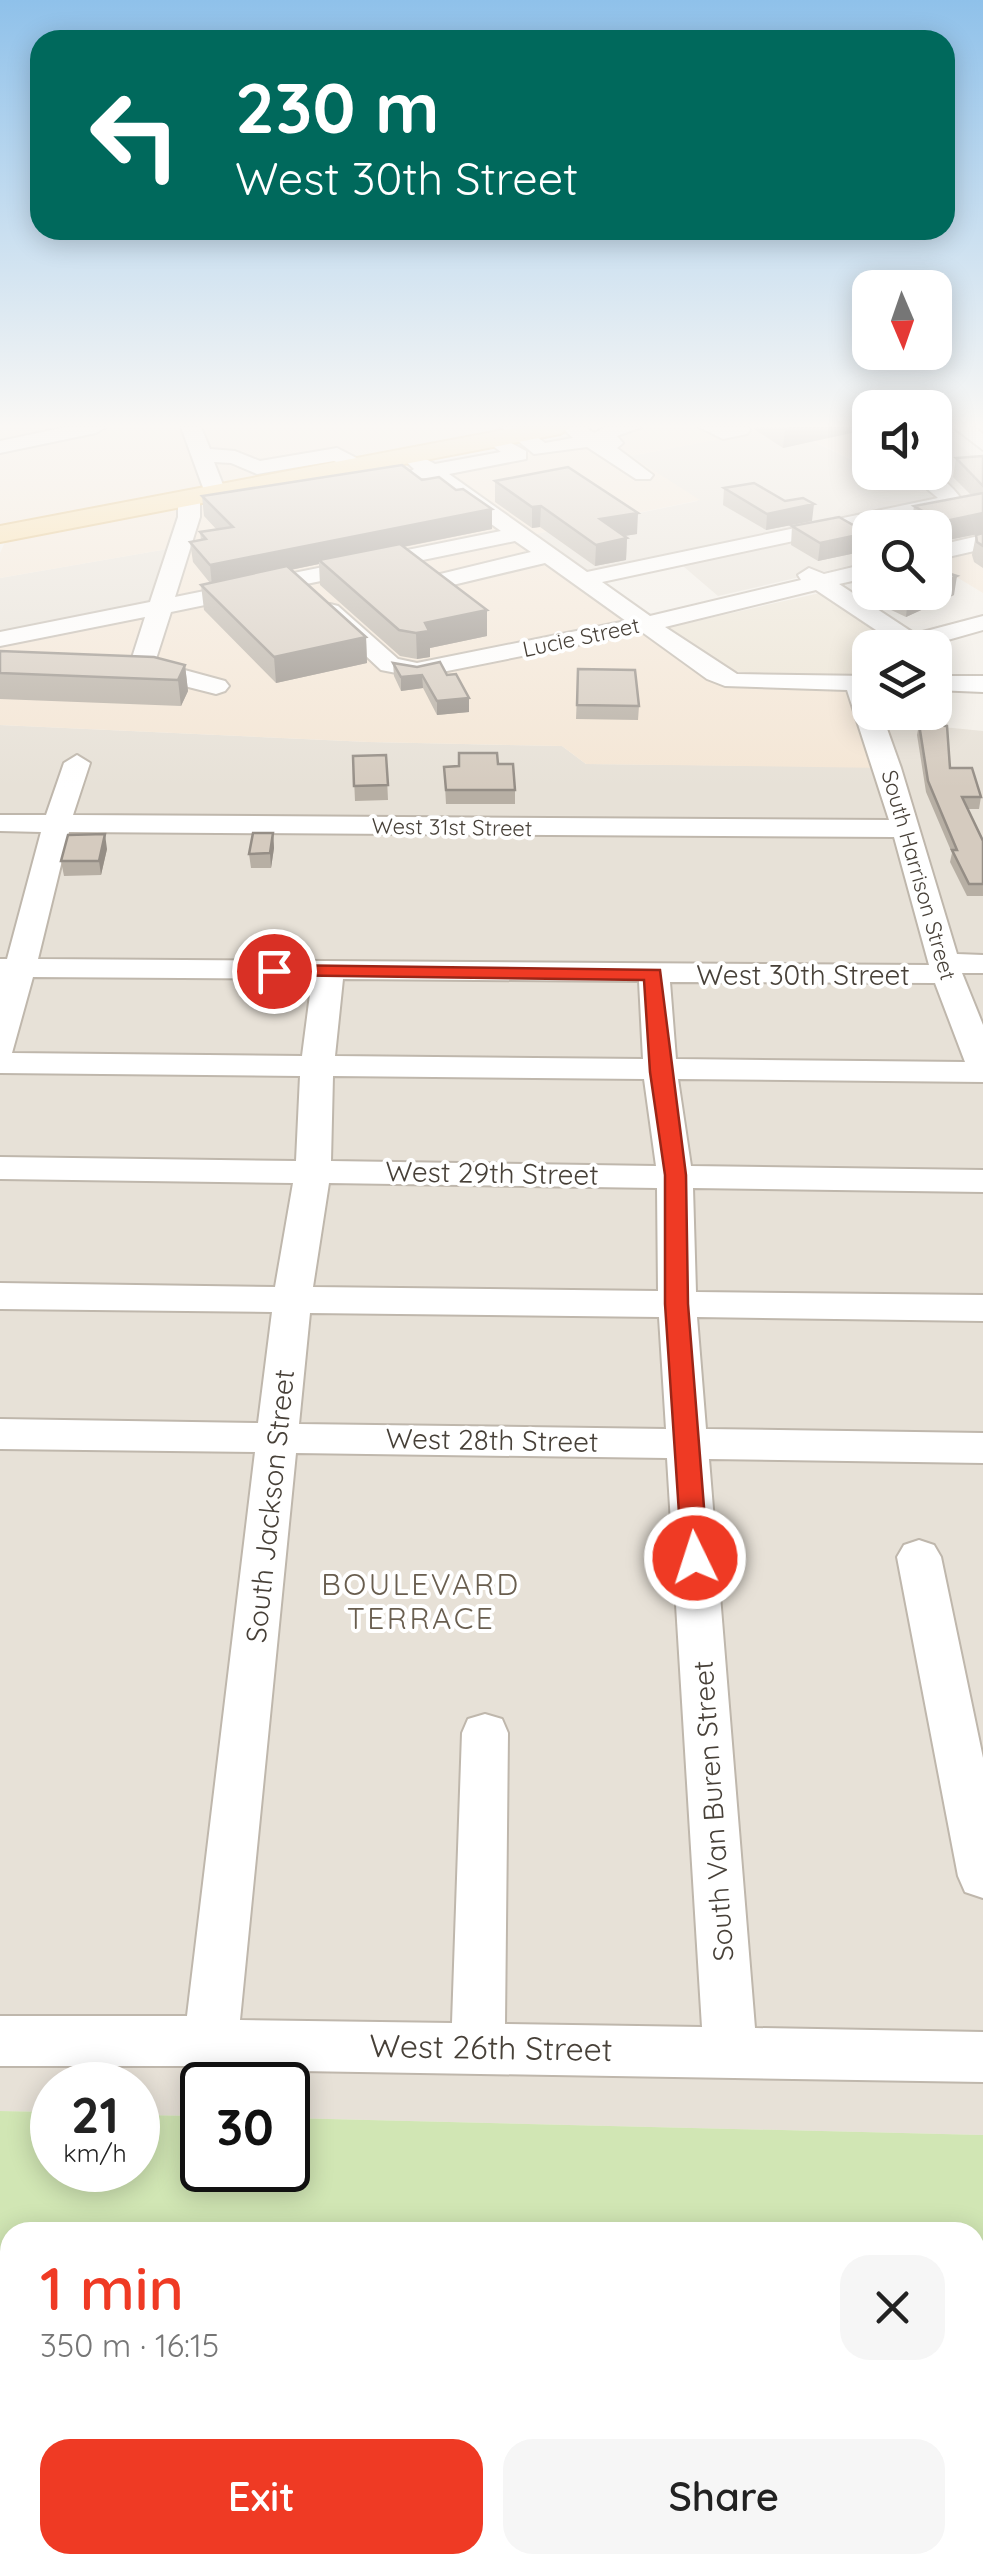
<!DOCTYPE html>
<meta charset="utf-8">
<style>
:root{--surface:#fff;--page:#f6f6f6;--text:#222;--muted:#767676;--accent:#ef3a24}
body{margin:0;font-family:Quicksand,sans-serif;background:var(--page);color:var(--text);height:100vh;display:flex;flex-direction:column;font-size:38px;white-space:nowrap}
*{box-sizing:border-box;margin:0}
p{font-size:32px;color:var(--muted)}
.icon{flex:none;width:55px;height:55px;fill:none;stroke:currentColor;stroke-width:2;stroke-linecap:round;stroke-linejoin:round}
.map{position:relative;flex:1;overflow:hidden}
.sheet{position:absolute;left:0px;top:2222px;width:985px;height:352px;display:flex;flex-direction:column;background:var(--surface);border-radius:30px 30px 0 0;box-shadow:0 5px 25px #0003}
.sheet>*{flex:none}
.banner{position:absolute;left:30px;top:30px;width:925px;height:210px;border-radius:30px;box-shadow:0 5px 25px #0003;background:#00695c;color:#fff;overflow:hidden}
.needle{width:65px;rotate:178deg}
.tools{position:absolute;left:852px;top:270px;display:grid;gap:20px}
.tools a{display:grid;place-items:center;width:100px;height:100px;border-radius:20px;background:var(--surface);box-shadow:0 5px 25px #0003;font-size:50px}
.speed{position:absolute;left:30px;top:2062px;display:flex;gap:20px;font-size:50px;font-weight:700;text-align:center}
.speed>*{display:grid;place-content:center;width:130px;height:130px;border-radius:50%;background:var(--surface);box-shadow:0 5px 25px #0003;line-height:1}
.speed small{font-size:25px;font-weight:400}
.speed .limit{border:5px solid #111;border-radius:15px;background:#fff;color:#111}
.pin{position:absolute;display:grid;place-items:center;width:85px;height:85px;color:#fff;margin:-42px;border:5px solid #fff;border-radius:50%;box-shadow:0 2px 10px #0007}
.me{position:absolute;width:110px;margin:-55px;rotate:356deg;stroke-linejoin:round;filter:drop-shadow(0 0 8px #0008)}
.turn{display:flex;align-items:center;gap:35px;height:210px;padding:0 40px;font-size:45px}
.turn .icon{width:130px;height:130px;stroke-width:2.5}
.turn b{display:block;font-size:70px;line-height:85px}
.round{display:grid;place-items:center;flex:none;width:105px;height:105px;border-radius:30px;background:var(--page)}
.overview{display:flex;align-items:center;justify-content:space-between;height:170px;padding:0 40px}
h1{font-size:60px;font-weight:600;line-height:75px;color:var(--accent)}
.action{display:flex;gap:20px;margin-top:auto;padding:20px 40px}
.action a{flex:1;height:115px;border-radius:30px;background:var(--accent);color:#fff;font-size:40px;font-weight:600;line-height:115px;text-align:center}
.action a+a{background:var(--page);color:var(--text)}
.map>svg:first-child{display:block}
.residential{fill:#e7e1d7}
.commercial{fill:#f4e6d5}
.education{fill:#ece4d4}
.green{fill:#d1e6b4;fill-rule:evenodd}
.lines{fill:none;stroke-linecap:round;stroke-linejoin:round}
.minor-casing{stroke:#bfb7ac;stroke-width:4}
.major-casing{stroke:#deb76c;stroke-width:4}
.minor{fill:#fff;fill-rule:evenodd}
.major{fill:#f9db9c;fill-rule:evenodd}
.wall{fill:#b7afa4}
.shaded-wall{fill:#958e86}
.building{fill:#d5cbbf;stroke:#958e86;stroke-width:2.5}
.route{fill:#ef3a24;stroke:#9b2617;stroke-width:2.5}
.labels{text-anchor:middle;stroke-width:8;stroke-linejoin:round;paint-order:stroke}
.far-street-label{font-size:22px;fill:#474038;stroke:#fff}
.street-label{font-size:28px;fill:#474038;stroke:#fff}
.neighbourhood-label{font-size:30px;letter-spacing:2.5px;fill:#695e4f;stroke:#fff}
.near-street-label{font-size:32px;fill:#474038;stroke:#fff}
</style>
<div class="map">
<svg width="983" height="2574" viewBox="0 0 983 2574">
<rect width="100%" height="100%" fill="#f4f0e9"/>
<path class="residential" d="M782,427L850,459L870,456V472H935V444L955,441L983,465V536L935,547V528H870V561L718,596L683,566L596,583L531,535L698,501L630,456Z
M179,547L158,608L0,639V578Z
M872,720L983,731V2135L288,2118V2085H202V2116L138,2115V2085H52V2112L0,2111V725L369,742L562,746L586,764L887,767Z"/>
<path class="commercial" d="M0,427H559L0,534Z
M612,427H782L631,456L700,500L531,535L436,463Z
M786,427H870V456L851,459Z
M408,466L632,625L716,674L857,683L888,768L586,764L562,746L369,742L0,725V639L158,608L201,506Z
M172,510L183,511L179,547L0,578V553L5,542Z
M983,542V593L935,564V553Z"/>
<path class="education" d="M820,593L901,647L870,648V675H753L721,668L665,628Z"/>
<path class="green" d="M0,2111L52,2112V2170H138V2115L202,2116V2170H288V2118L983,2135V2574H0ZM10,2232H975V2565H10Z"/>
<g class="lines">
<defs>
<path id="minor" d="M66,427H106L96,433L0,453V441Z
M181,427H201L210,449L235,451L260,461L337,448L372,466L362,472L334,461L257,474L231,463L214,462L225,490L234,496L254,493L265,499L261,503L230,509L205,493Z
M501,427H524L545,443L573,438L561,427H585L594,433L606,427H642L617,436L623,443L617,448L653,475L650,479H636L587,447L534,454Z
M699,427H748L750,430L747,434L723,439Z
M953,427H975L983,434V450Z
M495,434L526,451V459L449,474L587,572L938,498L907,472C935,472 946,478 963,501L952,507L602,582L650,616L801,580L798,575L809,568L824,574L870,563V577L839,584L915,634L983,616V630L930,645L932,648H903L816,590L665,627L737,674L870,676V712H881L901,768L957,954L983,955V973H962L983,1025V1082L678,1079L691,1166L983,1170V1192L693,1188L696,1292L983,1295V1321L697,1317L706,1429L983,1433V1463L709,1459L755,2028L983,2032V2082L238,2070L211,2066H0V2016H187L255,1452L0,1449V1419L258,1423L272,1312L0,1309V1283L275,1287L293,1183L0,1179V1157L296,1161L300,1076L0,1073V959H7L41,832L0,831V815H46L64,763L77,755L90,763L73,815L889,820L847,690L725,686L707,679L642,632L417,677L381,670L318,611L330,604L338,606L398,659L417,663L626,621L545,563L436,589L425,582L428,577L531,552L515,541L171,612L155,662L225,681L229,686L225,691L216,694L141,675L130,664L145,617L0,646V632L150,602L178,517V498L189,492L200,498V517L175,597L501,531L427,478H410L407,474L414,469L401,457L411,451L435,464L501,452L485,440ZM69,832L894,837L929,965L38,959ZM33,977L312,979L302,1056L12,1053ZM343,979L639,981L643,1059L335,1056ZM670,982L935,983L965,1062L676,1059ZM333,1076L644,1079L656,1166L331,1161ZM329,1183L657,1188L658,1291L313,1287ZM310,1313L659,1317L666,1429L299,1424ZM296,1453L667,1458L702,2027L505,2024L508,1733L502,1719L485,1714L468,1719L462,1733L452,2023L240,2020Z
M983,535V549L935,560V546Z
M935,676H983V692L935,690Z
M919,1540L934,1545L941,1557L983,1758V1898L965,1892L958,1876L897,1557L904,1545Z
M535,2565H602L598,2574H531Z
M695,2565H760L764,2574H699Z"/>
<path id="major" d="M519,427H572L560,434L0,542V526Z"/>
</defs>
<use href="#minor" class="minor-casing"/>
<use href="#major" class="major-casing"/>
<use href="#minor" class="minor"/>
<use href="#major" class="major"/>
</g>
<path class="wall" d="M754,427H870L783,448L754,429Z
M983,456V533L938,542L935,540V528H914L911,526L914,506L971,495L953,477L956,458Z
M422,480L492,529L404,547L487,636L430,648V657L417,659L400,656L320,585L319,564L291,570L366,637L367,663L276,683L204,610L201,585L210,583L193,562L190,542L201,540L200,532L217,530L204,516L202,496Z
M495,481L637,534L624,536L627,538L626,560L595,566L540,527L532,528L495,502Z
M724,488L785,501L812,521L766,530L723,505Z
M792,526L867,533L865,551L818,561L791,545Z
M983,533V568L974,562L972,555L976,535Z
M873,592H935L954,595L906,617L872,601Z
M0,651L185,665L188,691L181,706L0,699Z
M393,663L417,667L469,712L437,715L423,688L401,691L394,676Z
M578,669L639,706L638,720L576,719Z
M919,724L950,768L981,797L979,809H967L983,841V896H967L950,862L952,853L926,792L917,735Z
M386,755L388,800L355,801L353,756Z
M498,764L515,790V804H446L444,767Z
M273,833L274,848L271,868H251L249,854Z
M107,849L101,875L64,876L61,861Z"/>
<path class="shaded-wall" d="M790,427H870V429L783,448L785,428Z
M814,504L812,521L766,530L767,514Z
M541,506L540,527L532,528V507Z
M492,509V529L322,563L319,560V564L212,586L210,565Z
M638,513L637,534L599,540L600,519Z
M983,513V533L938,542L941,522Z
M867,533L865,551L818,561L820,543Z
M627,538L626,560L595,566L596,545Z
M957,576L954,595L906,617L908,597L919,592H935V586Z
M487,610V636L430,648V657L417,659L416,633L425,623Z
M366,637L367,663L276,683L274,657Z
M185,665L188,691L181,706L178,680Z
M422,675L423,688L401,691V677Z
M469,698V712L437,715V701Z
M273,833L274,848L271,868L270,853Z
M105,834L107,849L101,875L99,861Z"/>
<path class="building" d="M983,456V486L956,458Z
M402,465L422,480L439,477L456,490L463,489L492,509L210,565L190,542L206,539L200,532L233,527L202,496Z
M568,467L638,513L600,519L627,538L596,545L541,506L532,507L495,481Z
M754,483L785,501L803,498L814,504L767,514L724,488Z
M983,493V513L941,522L914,506Z
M839,517L867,533L820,543L792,526Z
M983,533V546L977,542L976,535Z
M400,544L487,610L425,623L429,631L416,633L399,630L319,560Z
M287,566L366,637L274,657L201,585Z
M935,569L957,576L935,586Z
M898,592H919L908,597Z
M0,651L154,657L185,665L178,680L0,673Z
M440,662L447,675L456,674L469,698L437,701L422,675L401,677L393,663L417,667Z
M578,669L635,670L639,706L577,705Z
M919,724L947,726L950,768H972L981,797H962L983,841V884H969L952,850H957L928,781Z
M459,753H497L498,764H513L515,790H446L444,767L459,766Z
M386,755L388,785L354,786L353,756Z
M253,833H273L270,853L249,854Z
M105,834L99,861H61L68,835Z"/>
<linearGradient id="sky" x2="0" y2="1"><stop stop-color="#8fc1ea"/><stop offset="0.54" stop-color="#faf8f5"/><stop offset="1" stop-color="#faf8f5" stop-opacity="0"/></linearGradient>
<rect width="983" height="788" fill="url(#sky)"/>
<path class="route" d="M274,965L660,970L686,1175L688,1304L708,1558L704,1565H686L682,1558L665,1304V1175L650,1072L644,980L268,975L265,971Z"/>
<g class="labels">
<g class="far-street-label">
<text transform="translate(581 637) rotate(-12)" y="8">Lucie Street</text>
<text transform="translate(452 827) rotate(1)" y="8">West 31st Street</text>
<text transform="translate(919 875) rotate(74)" y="8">South Harrison Street</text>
</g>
<g class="street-label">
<text x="803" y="985">West 30th Street</text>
<text transform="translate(492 1173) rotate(1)" y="10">West 29th Street</text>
<text transform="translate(492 1440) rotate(1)" y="10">West 28th Street</text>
<text transform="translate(270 1506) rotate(-84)" y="10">South Jackson Street</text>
<text transform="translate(713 1811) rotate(-94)" y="10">South Van Buren Street</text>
</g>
<g class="neighbourhood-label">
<text x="421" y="1595">BOULEVARD<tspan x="421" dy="34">TERRACE</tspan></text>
</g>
<g class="near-street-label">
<text transform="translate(491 2048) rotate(1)" y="11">West 26th Street</text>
</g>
</g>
</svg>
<div class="tools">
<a><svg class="needle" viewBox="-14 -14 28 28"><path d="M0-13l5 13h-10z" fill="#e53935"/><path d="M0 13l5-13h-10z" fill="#767676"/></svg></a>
<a><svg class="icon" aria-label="sound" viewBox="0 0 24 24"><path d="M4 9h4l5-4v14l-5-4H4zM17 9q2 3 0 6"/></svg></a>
<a><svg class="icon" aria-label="search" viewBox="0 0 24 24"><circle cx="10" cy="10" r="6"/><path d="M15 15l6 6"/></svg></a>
<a><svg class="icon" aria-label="layers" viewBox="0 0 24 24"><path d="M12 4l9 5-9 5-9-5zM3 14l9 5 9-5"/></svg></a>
</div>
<div class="speed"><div>21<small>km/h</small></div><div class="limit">30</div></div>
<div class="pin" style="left:274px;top:971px;background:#d93025"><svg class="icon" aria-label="arrive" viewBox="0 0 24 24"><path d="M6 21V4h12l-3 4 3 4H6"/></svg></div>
<svg class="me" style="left:695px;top:1558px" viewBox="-20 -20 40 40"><circle r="17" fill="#ef3a24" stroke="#fff" stroke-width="3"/><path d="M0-11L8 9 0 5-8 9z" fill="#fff"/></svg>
<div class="banner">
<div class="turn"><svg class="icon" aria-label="left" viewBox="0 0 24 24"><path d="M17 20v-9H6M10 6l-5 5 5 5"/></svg><div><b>230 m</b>West 30th Street</div></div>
</div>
<section class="sheet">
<div class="overview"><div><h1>1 min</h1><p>350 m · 16:15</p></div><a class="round"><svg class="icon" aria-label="close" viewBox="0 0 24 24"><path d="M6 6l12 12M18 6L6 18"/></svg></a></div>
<div class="action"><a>Exit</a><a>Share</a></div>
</section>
</div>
